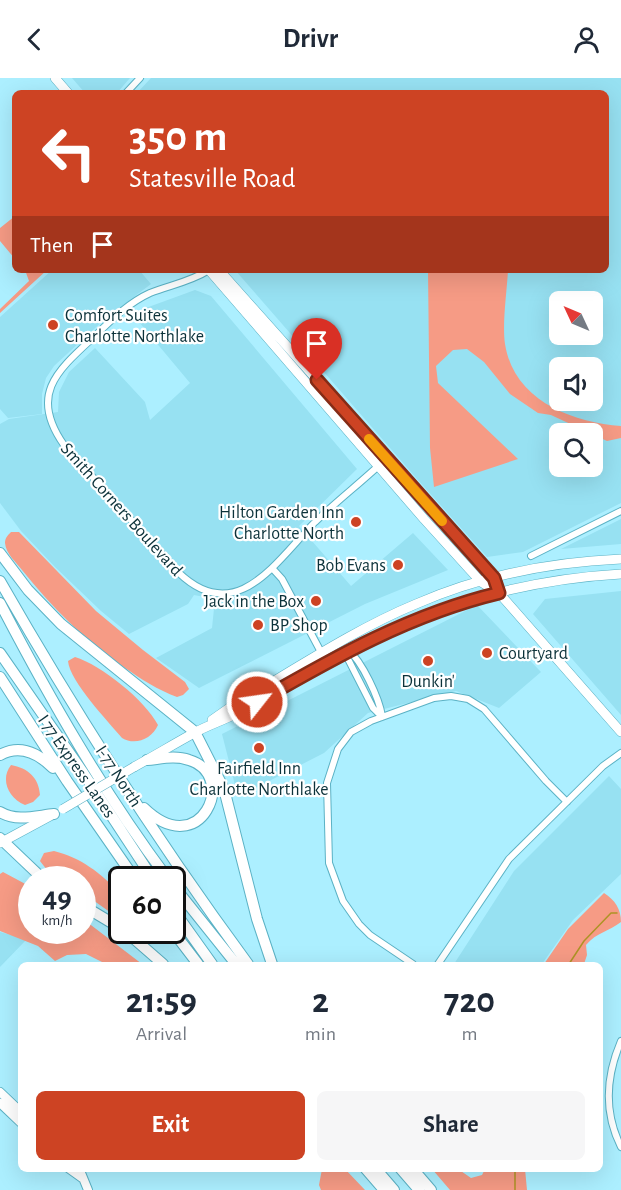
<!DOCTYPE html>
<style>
:root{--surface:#fff;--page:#f6f6f7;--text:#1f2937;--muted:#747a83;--accent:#cd4323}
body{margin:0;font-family:"Alegreya Sans",sans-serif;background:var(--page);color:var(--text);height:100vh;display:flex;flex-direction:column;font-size:22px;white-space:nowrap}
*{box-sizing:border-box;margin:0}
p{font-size:20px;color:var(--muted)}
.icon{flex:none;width:33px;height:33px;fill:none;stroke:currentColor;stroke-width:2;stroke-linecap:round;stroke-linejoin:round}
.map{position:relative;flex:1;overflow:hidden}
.sheet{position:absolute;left:18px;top:884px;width:585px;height:210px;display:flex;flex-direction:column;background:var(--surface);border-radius:9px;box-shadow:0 6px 24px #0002}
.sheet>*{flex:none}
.top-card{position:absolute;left:12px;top:12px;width:597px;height:183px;border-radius:9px;box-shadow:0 6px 24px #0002;background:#cd4323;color:#fff;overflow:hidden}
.needle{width:39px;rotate:314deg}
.controls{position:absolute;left:549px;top:213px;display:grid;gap:12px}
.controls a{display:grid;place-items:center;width:54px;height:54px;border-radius:9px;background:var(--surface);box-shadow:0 6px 24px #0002;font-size:30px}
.speed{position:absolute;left:18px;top:788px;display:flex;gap:12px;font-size:30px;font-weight:700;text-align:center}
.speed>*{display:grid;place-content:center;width:78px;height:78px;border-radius:50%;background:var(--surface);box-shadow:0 6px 24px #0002;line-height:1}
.speed small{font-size:15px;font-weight:400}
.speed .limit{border:3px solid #111;border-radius:9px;background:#fff;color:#111}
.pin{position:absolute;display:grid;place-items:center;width:51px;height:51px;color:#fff;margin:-62px -26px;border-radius:50% 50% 50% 0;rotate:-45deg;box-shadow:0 0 6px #0007}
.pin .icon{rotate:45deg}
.me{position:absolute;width:66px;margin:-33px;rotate:60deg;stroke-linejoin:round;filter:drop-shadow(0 0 4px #0008)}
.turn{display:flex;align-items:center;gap:21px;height:126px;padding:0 18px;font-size:27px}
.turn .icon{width:78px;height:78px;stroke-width:2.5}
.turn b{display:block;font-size:42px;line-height:51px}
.then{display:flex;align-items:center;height:57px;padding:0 18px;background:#0003;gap:12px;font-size:22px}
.eta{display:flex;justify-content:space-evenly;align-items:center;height:102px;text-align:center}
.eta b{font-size:36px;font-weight:700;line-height:42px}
.primary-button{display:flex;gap:12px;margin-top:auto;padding:12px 18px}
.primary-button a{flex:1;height:69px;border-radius:9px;background:var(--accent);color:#fff;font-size:24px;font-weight:700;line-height:69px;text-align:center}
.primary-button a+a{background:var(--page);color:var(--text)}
header{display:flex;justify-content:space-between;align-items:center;height:78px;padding:0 18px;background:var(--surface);font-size:27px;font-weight:700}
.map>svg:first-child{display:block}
.built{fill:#97e1f2;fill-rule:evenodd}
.green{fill:#f69b85}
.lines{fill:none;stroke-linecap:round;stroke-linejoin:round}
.stream{stroke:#ae9324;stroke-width:1.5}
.street-casing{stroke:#5bb2c5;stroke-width:8}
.secondary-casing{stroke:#5bb2c5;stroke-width:10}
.primary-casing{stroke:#5bb2c5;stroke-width:10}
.highway-casing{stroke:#5bb2c5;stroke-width:12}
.street{stroke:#fff;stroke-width:6}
.secondary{stroke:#fff;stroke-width:8}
.primary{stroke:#fff;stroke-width:9}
.highway{stroke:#fff;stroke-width:10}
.primary-bridge-casing{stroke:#5bb2c5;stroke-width:10;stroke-linecap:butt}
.primary-bridge{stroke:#fff;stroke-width:9}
.route-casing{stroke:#852c17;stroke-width:15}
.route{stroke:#cd4323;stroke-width:10}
.slow{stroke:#f59e0b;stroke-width:10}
.poi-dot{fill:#cd4323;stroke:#fff;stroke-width:2}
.labels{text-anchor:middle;stroke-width:4.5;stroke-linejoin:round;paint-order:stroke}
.poi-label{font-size:18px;fill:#0c323a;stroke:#fff;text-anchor:start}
.street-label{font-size:18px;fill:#0c323a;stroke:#fff}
</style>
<header><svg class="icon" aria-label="back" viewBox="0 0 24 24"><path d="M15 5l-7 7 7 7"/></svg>Drivr<svg class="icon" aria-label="person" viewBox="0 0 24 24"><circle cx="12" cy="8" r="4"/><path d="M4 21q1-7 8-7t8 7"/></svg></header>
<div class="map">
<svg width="621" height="1112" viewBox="0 0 621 1112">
<rect width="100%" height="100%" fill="#acefff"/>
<path class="built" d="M72,0H130L117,15H85Z
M151,0H621V425L523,474L487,479L417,401L235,192H606V15H137ZM560,224H592V256H560ZM560,290H592V322H560ZM560,356H592V388H560Z
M52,192H139L151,206L106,240L54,288L46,300L42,316V336L8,340L0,331V239Z
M195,212L211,218L357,391L299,448L351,508L413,455L448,492L365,526L199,610L156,580L212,550L215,521L194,517L188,526L129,556L101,533L55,489L21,453L0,425V346L9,341L58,334L59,314L69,294L95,270L145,324L150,342L190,305L134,238L143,231Z
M621,441V466L561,471Z
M621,513V637L533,536L545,521Z
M477,527L541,594L499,630L456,613L368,635L324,675L238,719L222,656Z
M609,698L621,711V796L573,842L542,886H454L514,793Z
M0,854L27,861L0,889Z"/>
<path class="green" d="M15,138V181L0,163V150Z
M25,192H47L0,235V231L29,203Z
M428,192H508C507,213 502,246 505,266C514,322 571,344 621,348V360L607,363L551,337L538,335L510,316L484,284L467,271L453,272L436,288L438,305L518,381L434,409L430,370Z
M11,454H19L96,533L143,572L185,604L189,611L183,617L177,619C158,612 141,601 125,590C85,563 52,529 22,492C16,484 6,476 5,465C5,460 8,457 11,454Z
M75,579C101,587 145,622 158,647C152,661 135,668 122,660C108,643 70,604 68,583Z
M11,687C28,690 39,700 40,717L33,724L25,727C8,720 0,701 11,687Z
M54,773C82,780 100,795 120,815L121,842L83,815L82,801C61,801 54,802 40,783L44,775Z
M3,794L31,809L32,852H82L83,841L142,886H106L86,876L67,877L55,883L38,868L0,853V796Z
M604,815C615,822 621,831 621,844C608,854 597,854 586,867L587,877L584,886H544L568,851Z
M322,1091H345L365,1112H321L319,1107Z
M432,1091H458L471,1100L482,1097L485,1091H525L527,1112H450Z"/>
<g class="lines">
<path class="stream" d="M569,886L584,863L611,835H617
M515,1112V1090"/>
<defs>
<path id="street" d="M126,15L140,0
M209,192C190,204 170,207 150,215C130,224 112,241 96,257C58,292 28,316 64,367L179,495C237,550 277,482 315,444C338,422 364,402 387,380
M531,478L621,433
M272,490L282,501L322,576
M348,572V581L373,630L382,639
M348,572C362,583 379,620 382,638
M413,886L370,857L359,846L343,823L329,785L327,705L338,671L351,654L371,643L434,620L451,618L468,621L484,631L546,703L567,724
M438,886L509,781L603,688L621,675
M621,963C606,998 604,1035 621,1069"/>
<path id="secondary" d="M0,1014L21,1034
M0,1025L21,1045
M68,1090L82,1100
M79,1090L88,1112"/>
<path id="primary" d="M55,0L68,15
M209,192L424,441L481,504L499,515L621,654
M219,192L494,500L495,504
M212,642L232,628C291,594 353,552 416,526C480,498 552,484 621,481
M134,689C154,678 174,666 194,655C208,647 225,642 239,634C282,610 323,584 367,563C446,524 533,501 621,496
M0,765L50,738"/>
<path id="highway" d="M0,475L28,512L61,546L195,654L224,711L257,841L272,886
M0,503C76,636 158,764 248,886
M0,525C50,621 103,714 168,801
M0,575L82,693L153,801
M0,599L67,703L135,801
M0,677C20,666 38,675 53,690
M144,730C201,785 239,697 189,682C175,677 160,681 147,682
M0,734C17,744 35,738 54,736
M0,760L43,801
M172,806L236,886
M82,827L122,851
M172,830L212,886
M124,852L163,886
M172,852L198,886
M365,1090L384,1112
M375,1090L394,1112
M400,1090L419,1112
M412,1090L431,1112"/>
</defs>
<use href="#street" class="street-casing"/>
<use href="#secondary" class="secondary-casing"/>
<use href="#primary" class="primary-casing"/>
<use href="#highway" class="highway-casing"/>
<use href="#street" class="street"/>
<use href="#secondary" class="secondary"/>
<use href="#primary" class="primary"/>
<use href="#highway" class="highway"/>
<defs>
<path id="primary-bridge" d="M63,731L134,689"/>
</defs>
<use href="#primary-bridge" class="primary-bridge-casing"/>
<use href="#primary-bridge" class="primary-bridge"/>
</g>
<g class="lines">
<defs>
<path id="route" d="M257,624C335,579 411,536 499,515L494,500L317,302"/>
</defs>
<use href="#route" class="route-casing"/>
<use href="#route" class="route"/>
<path class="slow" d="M369,361L442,443"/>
</g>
<g class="poi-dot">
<circle cx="53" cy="247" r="6"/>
<circle cx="356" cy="444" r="6"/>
<circle cx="398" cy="487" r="6"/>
<circle cx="316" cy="523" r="6"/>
<circle cx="258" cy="547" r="6"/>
<circle cx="487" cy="575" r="6"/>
<circle cx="428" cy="583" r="6"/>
<circle cx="259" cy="670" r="6"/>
</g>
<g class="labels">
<g class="poi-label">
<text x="65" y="243">Comfort Suites<tspan x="65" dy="21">Charlotte Northlake</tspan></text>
<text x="344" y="440" text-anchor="end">Hilton Garden Inn<tspan x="344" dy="21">Charlotte North</tspan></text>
<text x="386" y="493" text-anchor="end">Bob Evans</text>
<text x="304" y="529" text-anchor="end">Jack in the Box</text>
<text x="270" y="553">BP Shop</text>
<text x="499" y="581">Courtyard</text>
<text x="428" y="609" text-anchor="middle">Dunkin'</text>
<text x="259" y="696" text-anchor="middle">Fairfield Inn<tspan x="259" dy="21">Charlotte Northlake</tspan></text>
</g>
<g class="street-label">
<text transform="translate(122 431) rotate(48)" y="6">Smith Corners Boulevard</text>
<text transform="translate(77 688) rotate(55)" y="6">I 77 Express Lanes</text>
<text transform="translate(119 698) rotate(57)" y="6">I-77 North</text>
</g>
</g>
</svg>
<div class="controls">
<a><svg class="needle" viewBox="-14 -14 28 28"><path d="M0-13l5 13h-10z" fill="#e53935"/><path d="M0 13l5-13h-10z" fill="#747a83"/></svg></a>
<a><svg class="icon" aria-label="sound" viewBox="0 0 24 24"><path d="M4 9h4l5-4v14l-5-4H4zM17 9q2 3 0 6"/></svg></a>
<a><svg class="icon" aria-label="search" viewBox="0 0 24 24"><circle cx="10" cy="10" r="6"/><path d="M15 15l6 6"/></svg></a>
</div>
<div class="speed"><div>49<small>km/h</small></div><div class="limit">60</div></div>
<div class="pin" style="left:317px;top:302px;background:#d93025"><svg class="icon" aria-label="arrive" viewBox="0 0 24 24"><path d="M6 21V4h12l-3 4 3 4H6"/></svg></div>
<svg class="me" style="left:257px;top:624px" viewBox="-20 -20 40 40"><circle r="17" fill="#cd4323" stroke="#fff" stroke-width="3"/><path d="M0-11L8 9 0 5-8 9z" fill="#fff"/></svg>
<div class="top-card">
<div class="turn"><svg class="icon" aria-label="left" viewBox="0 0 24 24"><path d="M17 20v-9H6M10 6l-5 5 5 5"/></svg><div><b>350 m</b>Statesville Road</div></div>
<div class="then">Then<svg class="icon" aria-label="arrive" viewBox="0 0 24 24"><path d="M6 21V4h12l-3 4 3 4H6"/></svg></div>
</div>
<section class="sheet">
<div class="eta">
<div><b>21:59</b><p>Arrival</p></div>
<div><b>2</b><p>min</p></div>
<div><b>720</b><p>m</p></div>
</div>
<div class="primary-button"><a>Exit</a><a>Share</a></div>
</section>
</div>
